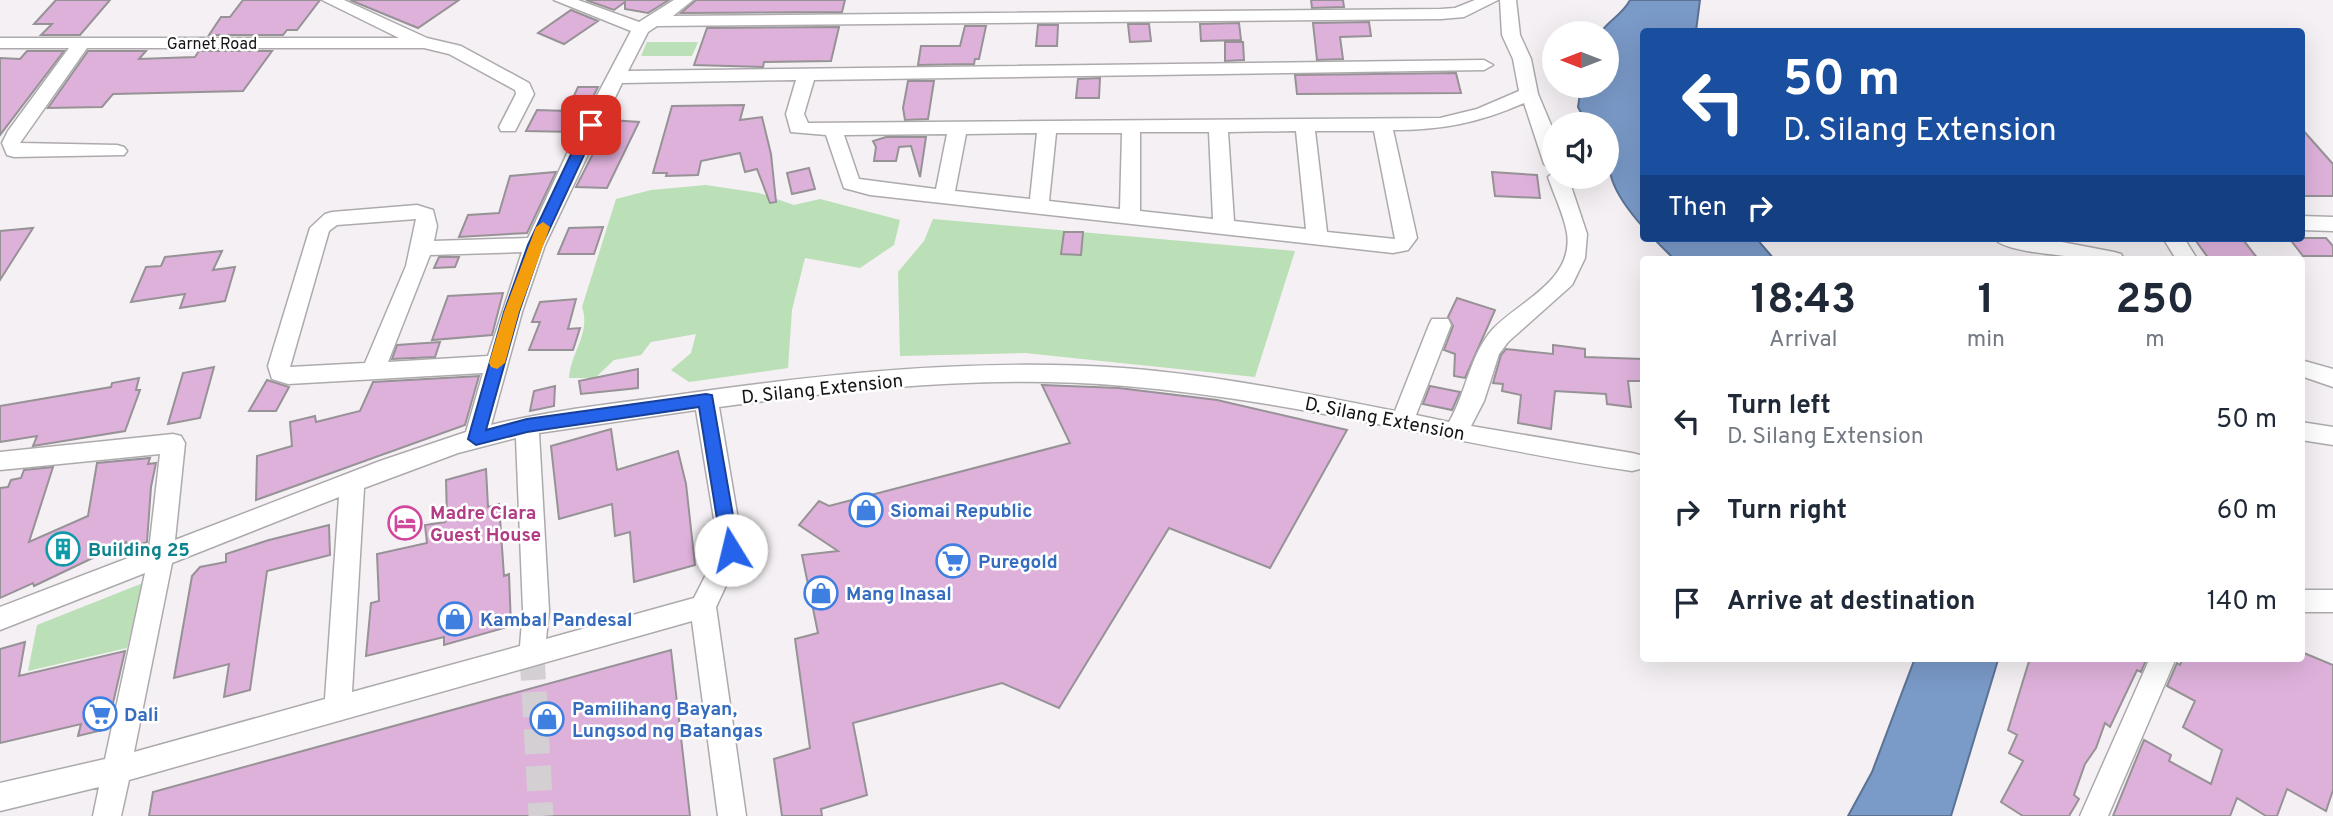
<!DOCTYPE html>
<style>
:root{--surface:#fff;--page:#f2f2f3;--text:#1f2937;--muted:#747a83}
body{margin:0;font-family:Overpass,sans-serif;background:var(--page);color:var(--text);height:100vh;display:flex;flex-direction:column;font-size:26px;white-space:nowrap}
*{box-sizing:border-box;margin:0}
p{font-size:23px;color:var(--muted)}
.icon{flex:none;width:38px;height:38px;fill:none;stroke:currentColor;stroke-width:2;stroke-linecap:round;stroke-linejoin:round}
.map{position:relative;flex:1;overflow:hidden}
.drawer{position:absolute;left:1640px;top:256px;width:665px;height:406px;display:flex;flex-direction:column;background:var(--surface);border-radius:7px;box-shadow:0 7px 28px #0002}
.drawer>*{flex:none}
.guide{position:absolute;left:1640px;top:28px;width:665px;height:214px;border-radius:7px;box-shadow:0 7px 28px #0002;background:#1a4fa0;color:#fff;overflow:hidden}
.needle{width:46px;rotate:270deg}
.tools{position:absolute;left:1542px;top:21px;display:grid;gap:14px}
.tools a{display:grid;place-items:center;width:77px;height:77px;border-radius:50%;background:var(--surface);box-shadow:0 7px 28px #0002;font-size:35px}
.pin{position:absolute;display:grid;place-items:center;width:60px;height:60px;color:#fff;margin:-30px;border-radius:14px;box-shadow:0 4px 10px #0006}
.me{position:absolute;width:77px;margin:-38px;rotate:351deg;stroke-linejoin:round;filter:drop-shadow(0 0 5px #0008)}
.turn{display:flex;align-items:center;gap:24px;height:147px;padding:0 28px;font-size:32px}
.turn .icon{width:91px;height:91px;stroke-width:2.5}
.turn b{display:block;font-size:49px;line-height:60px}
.then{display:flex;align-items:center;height:66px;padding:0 28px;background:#0003;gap:14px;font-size:26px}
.eta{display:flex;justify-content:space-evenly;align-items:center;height:119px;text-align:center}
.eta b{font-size:42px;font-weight:700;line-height:49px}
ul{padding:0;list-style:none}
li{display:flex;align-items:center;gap:21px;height:91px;padding:0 28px}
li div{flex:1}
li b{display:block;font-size:26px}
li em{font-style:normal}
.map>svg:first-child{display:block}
.green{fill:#bbdfb6}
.water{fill:#7a9ac8;stroke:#5c7293;stroke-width:2}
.building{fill:#deb1db;stroke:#969296;stroke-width:2}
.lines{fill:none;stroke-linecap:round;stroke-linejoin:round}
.street-tunnel{stroke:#d3cfd2;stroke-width:25;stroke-dasharray:25 12;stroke-linecap:butt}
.street-casing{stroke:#adaaad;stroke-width:3}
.street{fill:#fff;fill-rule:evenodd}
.route{fill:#2563eb;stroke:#184099;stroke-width:2}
.slow{fill:#f59e0b}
.labels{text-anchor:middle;stroke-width:5;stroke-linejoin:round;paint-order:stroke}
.far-street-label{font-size:16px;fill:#161516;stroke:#fff}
.street-label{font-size:19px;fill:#161516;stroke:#fff}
.shop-label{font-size:19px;font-weight:bold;fill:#366cbe;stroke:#fff;text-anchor:start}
.hotel-label{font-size:19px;font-weight:bold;fill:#b23c85;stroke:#fff;text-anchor:start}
.culture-label{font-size:19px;font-weight:bold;fill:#0d838f;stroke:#fff;text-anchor:start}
</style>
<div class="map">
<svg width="2333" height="816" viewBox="0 0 2333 816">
<rect width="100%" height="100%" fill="#f4f0f3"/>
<path class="green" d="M647,42H698L692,56H641Z
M706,185L759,193L794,205L820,199L900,220L894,245L860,268L805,258L792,310L788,368L689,382L671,370L691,353L696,334L651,342L641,355L614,360L595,378H569C571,352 591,333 582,307L616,199L651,190Z
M933,219L1295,251L1255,377L1025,353L900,356L898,272L924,241Z
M143,583L127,648L28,671L37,625Z"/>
<path class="water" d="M1630,0H1700L1696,31L1643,32V227C1610,190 1606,173 1606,124H1587L1578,107L1581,86H1606V33H1600C1609,20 1623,14 1630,0Z
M1653,238H1756L1774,259H1674Z
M1915,658L1998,660L1951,816H1848L1872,772Z"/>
<path class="building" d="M56,0H110L80,35H41L52,24H34Z
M243,0H320L297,30H287L283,35H209L221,17H230Z
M350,0H459L418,28Z
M586,0H669L648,13L625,9V2L614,10Z
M696,0H845L842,12L681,13Z
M1311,0H1343L1344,7L1312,8Z
M571,10L598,21L564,44L538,33Z
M1369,22L1371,36L1340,37L1343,59L1317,60L1313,23Z
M1239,23L1241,40L1201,41L1200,24Z
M1128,24H1149L1151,41L1130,42Z
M1038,25H1058L1057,46H1036Z
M965,26H986L979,59H975L974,64L918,65L921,46H960Z
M839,27L831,61L764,62L763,67L694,65L707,28Z
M1225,42H1243L1244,60L1225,61Z
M27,51H64L0,135V58L20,59Z
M88,51H146L139,59L195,57L199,51H272L243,91L113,94L102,107L48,108Z
M1456,73L1461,93L1297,94L1295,75Z
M1100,78L1099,98H1076L1078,79Z
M908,81H934L928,119L905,120L903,108Z
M578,87H598L575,132L526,131L537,110L567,111Z
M744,105L740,120L762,117L771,154L776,202L770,203L757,169L745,172L740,153L701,161L698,175L666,176L667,173H653L672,106Z
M610,120L639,122L607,188L576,187Z
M2301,128L2333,164V196H2301Z
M886,137H926L920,177L911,146L899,147L896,161H874L876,147L873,141Z
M809,168L815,189L792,194L787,173Z
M556,172L527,233L459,237L468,215L499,213L510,176Z
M1492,172L1537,175L1540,198L1495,196Z
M603,227L594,254H558L569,228Z
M33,228L0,280V231Z
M1064,232H1083L1081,255L1061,254Z
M2289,238H2326L2333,246V256H2303Z
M2196,241H2244L2258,259H2209Z
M222,251L213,270L235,267L225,301L180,308L185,294L131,302L146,267L161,266L165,257Z
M439,257H459L455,267L434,268Z
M503,293L492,335L432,340L448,296Z
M1457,298L1495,310L1465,378L1454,376L1455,354L1444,350L1453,326L1448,317Z
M576,299L568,329L580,328L573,350H529L540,322H532L540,302Z
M440,342L435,357L392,359L397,345Z
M1553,345L1585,349V357L1643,359V381H1628L1631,407L1607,404L1606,394L1555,391L1551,429L1518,423L1521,395L1502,391L1503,384L1493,383L1501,355L1506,349L1553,354Z
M214,367L200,418L168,424L183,373Z
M638,369V388L581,394L579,381Z
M479,376L465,425L256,500L257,456L292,446L290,422L315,416L316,422L360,411L373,382Z
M139,378L136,390H140L125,431L33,446L37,436L0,442V406L111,387L112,383Z
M267,380L289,387L276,411H249Z
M1042,385L1119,388L1217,400L1347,430L1270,568L1169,528L1059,708L1002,683L853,723L867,795L821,809L822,816H782L774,759L810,748L795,639L818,633L802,555L838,551L799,525L819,501L829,506L1070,443Z
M555,386L554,406L530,411L534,391Z
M1430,386L1460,392L1452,410L1423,404Z
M611,429L617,470L678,451L686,484L695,565L634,582L630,532L615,536L612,504L559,519L551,446Z
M150,458L148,464L156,463L151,487L147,542L127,550L126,542L34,586L33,583L0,598V488L8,487L11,480L21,478L24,470L53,467L29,542L88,516L97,463Z
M486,469L488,507L499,504L504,576L509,574L511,626L444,645V637L366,656L371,603L379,601L377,554L427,543L425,525L445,522L447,518L446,480Z
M329,525L330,555L267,571L250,690L224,697L229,664L174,678L192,576L200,567L226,562V554L269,540Z
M25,642L19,676L125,651L107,729L78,736L81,724L0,743V649Z
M671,650L690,816H149L153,792Z
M2304,653L2333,665V790L2326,811L2287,789L2277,816H2266L2237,798L2230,816H2113L2144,740L2171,755L2169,761L2211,784L2222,750L2183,727L2195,701L2167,686L2177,663L2180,665L2183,658H2303Z
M2030,658H2147L2141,672L2137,670L2110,727L2105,723L2096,748L2085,764L2074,795L2079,799L2069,816H2023L2001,802L2023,761L2009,753L2017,735L2008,730Z"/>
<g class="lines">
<path class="street-tunnel" d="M532,655L541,816"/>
<defs>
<path id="street" d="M322,0H344L427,38L461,46L529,83L534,94L515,131H501L499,127L516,94L515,90L449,54L424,48H87L20,143L117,145L124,147L127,151L124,155L14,157L7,155L2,143L8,131L69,48H0V38H399Z
M554,0H578L639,22L674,0H693L673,16L1441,9L1455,8L1475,0H1498L1464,17L1441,19L657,26L648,32L628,71L1484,60L1493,65L1484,70L814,80L804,114L808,123L1440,118L1477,109L1519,91L1513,59L1502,35L1500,0H1516L1520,35L1531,59L1538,94L1554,132V170L1544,164L1524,103C1478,123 1443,130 1393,130L1417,238L1408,250L1393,253L870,195L844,188L826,135L791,132L786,114L796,80L622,83L545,245L522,312L491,425C556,409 623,403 690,393C833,373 978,358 1123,368C1214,375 1305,393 1395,411L1429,325L1432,319H1448L1451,325L1416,415L1449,422C1466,393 1470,355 1492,330C1519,301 1574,281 1567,233C1564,215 1554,195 1548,177L1554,172V177H1568L1587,234L1585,258L1572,285L1508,342L1499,354L1484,401L1471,426L1632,453L1640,455L1643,463L1640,469L1632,471C1463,446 1296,400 1125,386C990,374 853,389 719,407L743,549L716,607L746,816H718L692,621L129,780L121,816H93L99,787L0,811V783L105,759L145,573L0,630V607L149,550L160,454L0,470V452L173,434L181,436L185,443L175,540L380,461L466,432L483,373L288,384L272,379L268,366L310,228L325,214L332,212L417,205L433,210L437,226L434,241L528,238L570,147L631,31ZM1296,131L1306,229L1234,221L1228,132ZM1315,131H1374L1395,239L1327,232ZM1140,132H1209L1213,219L1140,211ZM1037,133L1030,199L955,191L966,134ZM1056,133H1122L1120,209L1049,201ZM947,134L936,189L859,179L844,135ZM416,219L406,266L365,363L290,367L329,231L337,225ZM522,252L488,356L388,362L430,255ZM696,410L719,549L694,598L546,639L549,610L539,433ZM516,438L523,610L520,646L352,692L364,488L458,453ZM339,497L325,699L134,752L172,563Z
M2301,216L2333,217V231L2301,230Z
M1994,238H2041L2114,252L2121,254L2124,259C2102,259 2004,255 1994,238Z
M2163,238H2184L2197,259H2176Z
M2301,360L2333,369V387L2301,376Z
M2301,422L2333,427V445L2301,440Z
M2301,590H2333V612H2301Z
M2150,658H2176L2108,816H2080Z"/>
</defs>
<use href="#street" class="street-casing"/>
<use href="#street" class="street"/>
</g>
<path class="route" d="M591,121L598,125L542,245L519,312L486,430L527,419L706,394L712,395L739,550L731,557L722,550L699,407L527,432L476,445L468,439L504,312L528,245L585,125Z"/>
<path class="slow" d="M543,222L550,227L519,312L505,363L497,369L491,367L489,363L504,312L536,227Z"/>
<defs>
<symbol id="shop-ring" viewBox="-11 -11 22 22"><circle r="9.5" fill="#fff" stroke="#3f7fe0" stroke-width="1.5"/><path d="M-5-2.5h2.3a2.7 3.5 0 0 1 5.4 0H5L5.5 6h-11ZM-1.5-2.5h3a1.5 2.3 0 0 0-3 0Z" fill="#3f7fe0"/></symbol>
<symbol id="hotel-ring" viewBox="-11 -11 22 22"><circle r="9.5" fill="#fff" stroke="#d1479c" stroke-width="1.5"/><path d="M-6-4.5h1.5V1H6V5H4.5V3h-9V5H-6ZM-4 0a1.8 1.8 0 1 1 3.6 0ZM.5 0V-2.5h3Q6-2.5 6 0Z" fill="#d1479c"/></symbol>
<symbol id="building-ring" viewBox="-11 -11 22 22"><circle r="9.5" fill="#fff" stroke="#0f9aa8" stroke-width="1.5"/><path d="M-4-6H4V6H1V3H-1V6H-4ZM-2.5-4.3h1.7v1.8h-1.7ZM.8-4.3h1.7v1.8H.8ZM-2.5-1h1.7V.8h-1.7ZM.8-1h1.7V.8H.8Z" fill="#0f9aa8"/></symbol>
<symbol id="supermarket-ring" viewBox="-11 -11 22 22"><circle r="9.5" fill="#fff" stroke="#3f7fe0" stroke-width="1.5"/><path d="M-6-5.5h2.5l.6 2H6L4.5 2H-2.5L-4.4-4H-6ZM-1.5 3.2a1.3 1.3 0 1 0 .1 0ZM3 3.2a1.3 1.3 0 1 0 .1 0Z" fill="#3f7fe0"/></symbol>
</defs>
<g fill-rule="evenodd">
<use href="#shop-ring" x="847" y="491" width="38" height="38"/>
<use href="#hotel-ring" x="386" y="504" width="38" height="38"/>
<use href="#building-ring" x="44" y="530" width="38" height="38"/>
<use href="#supermarket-ring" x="934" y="542" width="38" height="38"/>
<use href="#shop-ring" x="802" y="574" width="38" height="38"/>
<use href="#shop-ring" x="436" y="600" width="38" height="38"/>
<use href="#supermarket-ring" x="81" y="695" width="38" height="38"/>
<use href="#shop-ring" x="528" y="700" width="38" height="38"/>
</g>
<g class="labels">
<g class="far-street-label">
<text x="212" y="49">Garnet Road</text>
</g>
<g class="street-label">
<text transform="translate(822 388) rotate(-6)" y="7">D. Silang Extension</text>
<text transform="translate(1385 418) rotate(11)" y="7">D. Silang Extension</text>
</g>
<g class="shop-label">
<text x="890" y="517">Siomai Republic</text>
<text x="978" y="568">Puregold</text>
<text x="846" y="600">Mang Inasal</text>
<text x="480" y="626">Kambal Pandesal</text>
<text x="572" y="715">Pamilihang Bayan,<tspan x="572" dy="22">Lungsod ng Batangas</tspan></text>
<text x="124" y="721">Dali</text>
</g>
<g class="hotel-label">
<text x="430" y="519">Madre Clara<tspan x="430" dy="22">Guest House</tspan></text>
</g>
<g class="culture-label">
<text x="88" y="556">Building 25</text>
</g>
</g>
</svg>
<div class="tools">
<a><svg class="needle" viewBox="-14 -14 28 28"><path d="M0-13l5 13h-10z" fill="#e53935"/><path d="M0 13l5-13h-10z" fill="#747a83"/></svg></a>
<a><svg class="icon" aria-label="sound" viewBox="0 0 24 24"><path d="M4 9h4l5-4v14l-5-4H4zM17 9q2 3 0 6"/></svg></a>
</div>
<div class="pin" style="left:591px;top:125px;background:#d93025"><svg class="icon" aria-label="arrive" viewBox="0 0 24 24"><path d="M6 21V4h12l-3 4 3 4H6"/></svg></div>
<svg class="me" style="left:731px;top:550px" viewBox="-20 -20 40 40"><circle r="19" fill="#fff"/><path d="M0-13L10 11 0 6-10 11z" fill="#2563eb"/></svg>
<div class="guide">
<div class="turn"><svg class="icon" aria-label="left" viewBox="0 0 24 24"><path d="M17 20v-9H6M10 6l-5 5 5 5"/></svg><div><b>50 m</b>D. Silang Extension</div></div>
<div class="then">Then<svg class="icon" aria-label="right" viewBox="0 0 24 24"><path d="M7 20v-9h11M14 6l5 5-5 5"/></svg></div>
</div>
<section class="drawer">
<div class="eta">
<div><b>18:43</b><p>Arrival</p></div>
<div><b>1</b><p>min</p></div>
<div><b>250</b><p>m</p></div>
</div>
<ul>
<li><svg class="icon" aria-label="left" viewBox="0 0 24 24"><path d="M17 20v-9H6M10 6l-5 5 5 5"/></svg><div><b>Turn left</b><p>D. Silang Extension</p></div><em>50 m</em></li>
<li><svg class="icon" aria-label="right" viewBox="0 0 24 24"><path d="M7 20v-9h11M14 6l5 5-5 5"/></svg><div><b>Turn right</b></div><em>60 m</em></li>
<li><svg class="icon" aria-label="arrive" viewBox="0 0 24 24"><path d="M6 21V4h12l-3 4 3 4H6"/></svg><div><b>Arrive at destination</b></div><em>140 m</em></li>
</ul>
</section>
</div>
